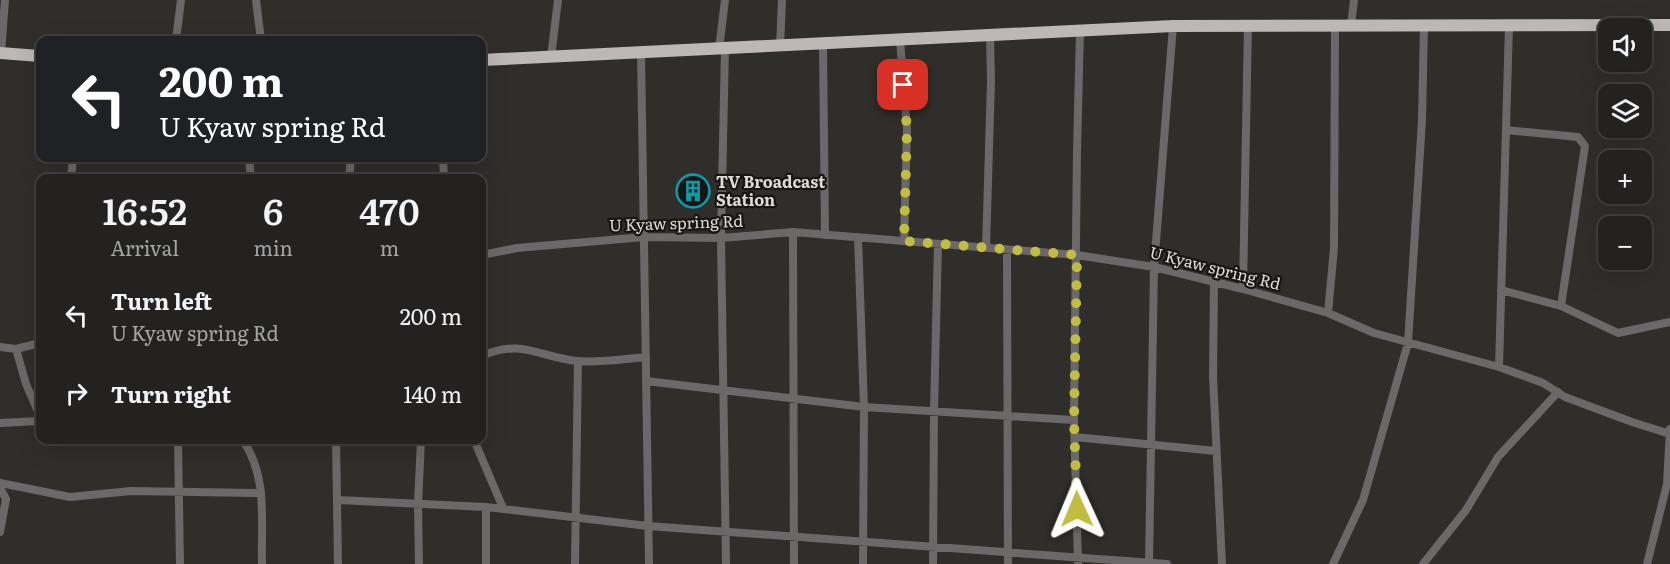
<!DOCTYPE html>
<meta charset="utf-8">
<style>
:root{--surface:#232220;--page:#2f2f2d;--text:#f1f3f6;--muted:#a3a4a5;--line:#403f3e}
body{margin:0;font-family:Literata,serif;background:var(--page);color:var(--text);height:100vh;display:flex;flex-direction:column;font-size:22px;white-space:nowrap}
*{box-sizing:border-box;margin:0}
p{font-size:20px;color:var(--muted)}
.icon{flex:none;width:33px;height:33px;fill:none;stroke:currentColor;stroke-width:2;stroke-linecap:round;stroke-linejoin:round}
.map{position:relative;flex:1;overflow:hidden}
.drawer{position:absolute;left:36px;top:174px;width:450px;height:270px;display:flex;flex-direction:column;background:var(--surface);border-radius:12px;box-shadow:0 6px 24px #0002,0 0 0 2px var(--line)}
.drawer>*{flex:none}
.banner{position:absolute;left:36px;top:36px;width:450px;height:126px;border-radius:12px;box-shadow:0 6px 24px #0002,0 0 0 2px var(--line);background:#202124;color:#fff;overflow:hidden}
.fabs{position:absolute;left:1598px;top:18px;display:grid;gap:12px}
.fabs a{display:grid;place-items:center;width:54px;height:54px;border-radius:12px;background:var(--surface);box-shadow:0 6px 24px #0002,0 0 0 2px var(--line);font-size:30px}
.pin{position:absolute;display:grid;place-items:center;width:51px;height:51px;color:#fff;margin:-26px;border-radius:12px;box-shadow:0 3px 9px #0006}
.me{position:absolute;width:66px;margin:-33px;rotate:359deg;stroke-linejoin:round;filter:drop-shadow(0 0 4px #0008)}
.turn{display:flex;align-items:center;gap:21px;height:126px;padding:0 24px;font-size:27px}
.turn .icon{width:78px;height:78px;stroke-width:2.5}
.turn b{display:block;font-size:42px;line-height:51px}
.eta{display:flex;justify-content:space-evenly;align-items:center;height:102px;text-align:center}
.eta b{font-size:36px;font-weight:600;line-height:42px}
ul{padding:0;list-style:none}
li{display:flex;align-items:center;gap:18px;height:78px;padding:0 24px}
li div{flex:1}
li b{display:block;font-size:22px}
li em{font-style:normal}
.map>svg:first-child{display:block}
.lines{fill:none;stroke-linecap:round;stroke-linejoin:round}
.minor{stroke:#6a6868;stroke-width:8}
.highway{stroke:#bdb8b6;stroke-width:12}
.route{stroke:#c1bd40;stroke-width:10;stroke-dasharray:0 18}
.labels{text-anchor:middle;stroke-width:4.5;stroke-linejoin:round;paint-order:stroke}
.poi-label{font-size:16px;font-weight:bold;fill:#dcdcd9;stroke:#171615;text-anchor:start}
.street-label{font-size:16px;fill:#dcdcd9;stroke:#171615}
</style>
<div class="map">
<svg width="1670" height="564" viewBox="0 0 1670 564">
<rect width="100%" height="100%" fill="#2f2e2b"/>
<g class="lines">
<path class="minor" d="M256,0L261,40
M1351,25L1354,0
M176,40L181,0
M900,40L907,129L904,241
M823,44L825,235
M780,46L782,0
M725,48L721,238L726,564
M719,49L725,0
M641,52L649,564
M1,53L5,0
M551,57L558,0
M1506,130L1578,137L1585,146L1561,306
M249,158L251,178
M443,158L444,178
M71,178L73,158
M349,178L351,158
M793,232L794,564
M858,237L864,407L863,564
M986,248L991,81L990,35
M1007,250L1008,564
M482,255L517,248L644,237L721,238L793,232L1077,255L1154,267L1243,289L1328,313L1374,333L1499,367L1543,383L1565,397L1632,422L1670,434
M1214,282L1213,376L1222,564
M1243,289L1248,25
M1501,290L1561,306L1618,333L1670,322
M1328,313L1334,248L1335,25
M0,347L16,349L40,343
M16,349L26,384L40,416
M482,356C521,338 539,357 576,361C599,363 623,359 646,357
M1499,367L1509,26
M646,381L864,407L1074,420
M0,423L40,421
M1075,437L1216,451
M178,440L180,564
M243,440C268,478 261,520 262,564
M336,440L338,564
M474,440L503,508
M0,483L70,497L131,491L261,493
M0,488L6,499L0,532
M338,500L486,507L648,526L1167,564
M419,564L418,504L421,440
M486,564V507
M575,564L578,361
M933,564L934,411L938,244
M1078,564L1074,420L1077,151L1080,31
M1149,564L1154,267L1173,26
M1333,564L1363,500L1408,343L1422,120L1424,26
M1423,564L1466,510L1498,457L1558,392
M1647,564L1667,484L1670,429"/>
<path class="highway" d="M0,53L40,56
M482,60L1173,26L1670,25"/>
</g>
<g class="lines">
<path class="route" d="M903,85L907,129L904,241L1077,255L1074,420L1077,509"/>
</g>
<defs>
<symbol id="building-ring" viewBox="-11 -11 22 22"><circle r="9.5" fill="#171615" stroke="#0f9aa8" stroke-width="1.5"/><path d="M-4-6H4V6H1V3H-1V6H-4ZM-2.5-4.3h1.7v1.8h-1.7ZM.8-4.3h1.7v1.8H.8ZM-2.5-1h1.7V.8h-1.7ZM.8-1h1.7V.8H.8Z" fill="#0f9aa8"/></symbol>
</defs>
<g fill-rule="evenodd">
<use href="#building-ring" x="674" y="172" width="38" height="38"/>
</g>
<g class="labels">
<g class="poi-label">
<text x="716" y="188">TV Broadcast<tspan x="716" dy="18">Station</tspan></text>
</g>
<g class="street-label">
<text transform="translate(676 223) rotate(-2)" y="6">U Kyaw spring Rd</text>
<text transform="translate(1215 268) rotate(14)" y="6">U Kyaw spring Rd</text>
</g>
</g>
</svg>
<div class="fabs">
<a><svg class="icon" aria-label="sound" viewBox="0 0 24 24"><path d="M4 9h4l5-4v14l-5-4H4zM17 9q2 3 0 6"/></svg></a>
<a><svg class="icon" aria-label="layers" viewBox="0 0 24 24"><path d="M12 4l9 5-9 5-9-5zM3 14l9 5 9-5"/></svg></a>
<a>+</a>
<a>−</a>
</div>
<div class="pin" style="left:903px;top:85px;background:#d93025"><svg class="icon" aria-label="arrive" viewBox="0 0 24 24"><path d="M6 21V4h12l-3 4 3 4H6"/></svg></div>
<svg class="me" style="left:1077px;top:509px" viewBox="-20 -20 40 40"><path d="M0-17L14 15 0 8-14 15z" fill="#c1bd40" stroke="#fff" stroke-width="4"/></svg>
<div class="banner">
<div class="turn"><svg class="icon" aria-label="left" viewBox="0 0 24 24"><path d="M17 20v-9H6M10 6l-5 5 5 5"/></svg><div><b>200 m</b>U Kyaw spring Rd</div></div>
</div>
<section class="drawer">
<div class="eta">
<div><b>16:52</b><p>Arrival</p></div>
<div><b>6</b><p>min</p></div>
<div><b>470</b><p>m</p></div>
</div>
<ul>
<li><svg class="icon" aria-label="left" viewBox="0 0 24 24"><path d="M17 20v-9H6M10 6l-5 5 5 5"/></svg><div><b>Turn left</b><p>U Kyaw spring Rd</p></div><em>200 m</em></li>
<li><svg class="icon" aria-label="right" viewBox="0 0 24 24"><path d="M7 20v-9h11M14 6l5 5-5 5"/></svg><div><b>Turn right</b></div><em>140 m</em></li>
</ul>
</section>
</div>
